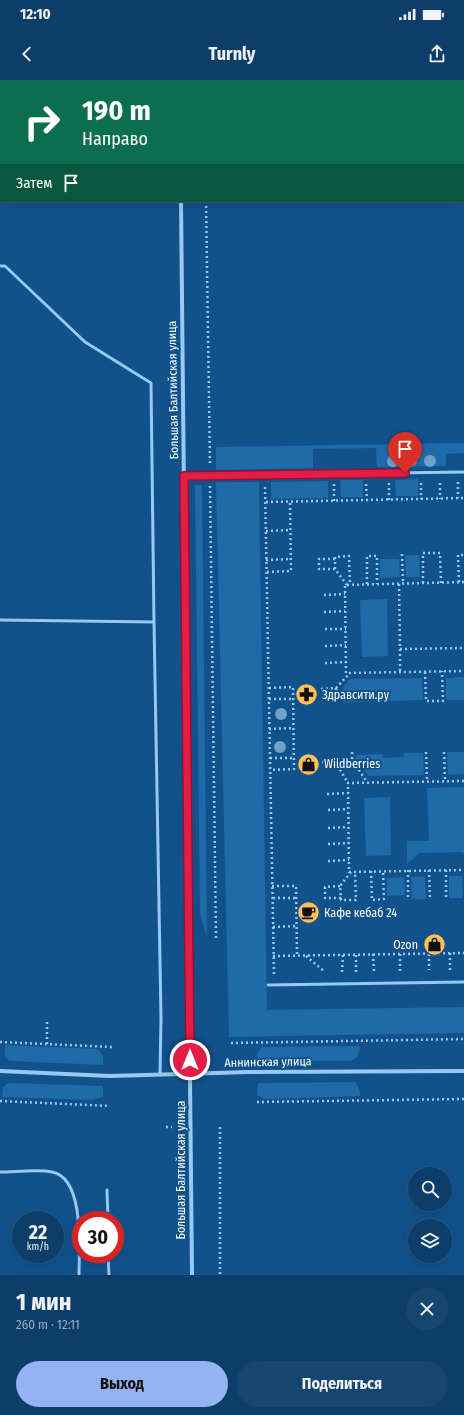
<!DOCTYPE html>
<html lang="ru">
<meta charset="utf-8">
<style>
:root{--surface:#0d3e69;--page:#16456f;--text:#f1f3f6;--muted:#9aaec0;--line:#2d577d;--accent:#95b2f1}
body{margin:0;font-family:"Fira Sans Condensed",sans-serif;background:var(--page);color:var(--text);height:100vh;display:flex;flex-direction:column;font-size:15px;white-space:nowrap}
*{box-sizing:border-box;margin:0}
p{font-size:13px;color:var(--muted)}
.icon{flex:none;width:22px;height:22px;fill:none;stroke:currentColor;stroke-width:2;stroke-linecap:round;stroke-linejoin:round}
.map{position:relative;height:1195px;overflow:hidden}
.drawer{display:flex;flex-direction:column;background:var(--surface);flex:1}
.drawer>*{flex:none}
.guide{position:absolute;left:0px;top:0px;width:464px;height:122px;box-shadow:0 4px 16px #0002,0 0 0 1px var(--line);background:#0b6e4f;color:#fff;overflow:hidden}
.tools{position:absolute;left:408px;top:1087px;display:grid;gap:8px}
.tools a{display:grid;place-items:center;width:44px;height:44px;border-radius:50%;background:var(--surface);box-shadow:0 4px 16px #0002,0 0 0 1px var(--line);font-size:20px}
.speed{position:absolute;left:12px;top:1131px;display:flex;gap:8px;font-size:20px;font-weight:700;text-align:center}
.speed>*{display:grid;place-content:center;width:52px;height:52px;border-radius:50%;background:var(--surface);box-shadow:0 4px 16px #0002,0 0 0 1px var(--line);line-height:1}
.speed small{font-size:10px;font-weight:400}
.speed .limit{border:6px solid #d22;background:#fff;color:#111}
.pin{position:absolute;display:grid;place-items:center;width:34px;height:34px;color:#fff;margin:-41px -17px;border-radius:50% 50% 50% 0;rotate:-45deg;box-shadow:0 0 4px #0007}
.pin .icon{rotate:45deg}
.me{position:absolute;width:44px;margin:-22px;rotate:0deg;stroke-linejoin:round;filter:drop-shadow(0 0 3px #0008)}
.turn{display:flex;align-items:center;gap:14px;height:84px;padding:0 16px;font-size:18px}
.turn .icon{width:52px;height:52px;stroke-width:2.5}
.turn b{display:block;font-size:28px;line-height:34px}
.then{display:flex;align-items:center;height:38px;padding:0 16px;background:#0003;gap:8px;font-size:15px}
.round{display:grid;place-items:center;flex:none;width:42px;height:42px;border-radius:21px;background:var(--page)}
.headline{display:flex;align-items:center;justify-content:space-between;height:68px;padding:0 16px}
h1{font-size:24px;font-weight:700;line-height:30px}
.primary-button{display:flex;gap:8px;margin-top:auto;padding:8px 16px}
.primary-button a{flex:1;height:46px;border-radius:24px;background:var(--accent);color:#111;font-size:16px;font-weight:700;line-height:46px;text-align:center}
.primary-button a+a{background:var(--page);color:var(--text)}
.status{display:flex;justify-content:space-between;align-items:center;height:28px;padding:0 20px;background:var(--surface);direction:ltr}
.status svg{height:11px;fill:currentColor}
header{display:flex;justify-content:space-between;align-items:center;height:52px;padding:0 16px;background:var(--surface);font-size:18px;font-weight:700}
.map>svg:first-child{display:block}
.green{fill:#1f6aa9}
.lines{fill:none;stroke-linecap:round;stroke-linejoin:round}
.path{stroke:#98c9f2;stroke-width:2.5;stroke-dasharray:2 3;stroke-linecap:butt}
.lane{stroke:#98c9f2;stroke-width:3}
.street{stroke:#98c9f2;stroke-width:4}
.tree{fill:#71a0ca}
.route-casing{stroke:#92132f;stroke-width:10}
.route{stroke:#e11d48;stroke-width:7}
.labels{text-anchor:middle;stroke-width:4;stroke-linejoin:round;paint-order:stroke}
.street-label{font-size:12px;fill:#fff;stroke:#11528c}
.poi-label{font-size:12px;fill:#fff;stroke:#11528c;text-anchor:start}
</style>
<div class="status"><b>12:10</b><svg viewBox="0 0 49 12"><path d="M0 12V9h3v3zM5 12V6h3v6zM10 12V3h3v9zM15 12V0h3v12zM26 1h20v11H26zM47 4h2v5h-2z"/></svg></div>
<header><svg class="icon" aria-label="back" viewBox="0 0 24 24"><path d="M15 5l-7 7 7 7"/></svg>Turnly<svg class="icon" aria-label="share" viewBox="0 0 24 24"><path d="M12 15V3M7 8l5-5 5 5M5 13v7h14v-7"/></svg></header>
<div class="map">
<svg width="464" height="1195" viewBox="0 0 464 1195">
<rect width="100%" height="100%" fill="#11528c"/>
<path class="green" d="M464,363V373L446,374V386L377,387L376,368L313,369V388L216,390V367Z
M418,399V416H396L395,400Z
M340,400H363V417H341Z
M328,401V418L271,419V402Z
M216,402H259L267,930L464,927V953L229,957Z
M195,405H202L207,856L203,845L200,832Z
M405,475H419L420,497H406Z
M380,479H399L400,497L380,498Z
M387,519L388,576L362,577L360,520Z
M464,597V620H446V598Z
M422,598L423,620L344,622L343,607L350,599Z
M447,672H464V694L448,695Z
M404,673H423L424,695L368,696L356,679V675L383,674V678L404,677Z
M464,707V774L462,772L420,773L407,784V761H429L427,708Z
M390,717L391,775L366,776L364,718Z
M425,796L426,819H412L411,797Z
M449,796H462L463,818H449Z
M404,797L405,815L387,816V798Z
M5,965L98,969L103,976V985L9,981L5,976Z
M360,966C359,973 358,979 350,981H257C256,975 258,972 262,967Z
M356,1002L360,1012V1016L266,1019L257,1015L258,1003Z
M8,1003L103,1006V1017L93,1020L2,1017L3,1007Z"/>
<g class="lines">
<path class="path" d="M205,0V1
M206,121L210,385
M458,402V418
M389,403V420
M421,403V419
M440,403V419
M334,404V421
M366,404L367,420
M210,406L216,858
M265,407L274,894
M266,422L464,418
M266,451L290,450
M402,474L403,504
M335,479H319V489H335
M266,480L291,479
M267,492L291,491L290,422
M459,502L458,475H464
M464,502L345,505L346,593L464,591
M423,503V473H440L441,503
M367,504V476H377V504
M399,504L400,569L464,568
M347,505L335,489V477L349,476L350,505
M324,515L345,514
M324,532L345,531
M325,549H346
M325,566L346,565
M400,569V592
M325,583L346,582
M425,592L426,621H443L442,591
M269,608L293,607L294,689L270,690
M336,608V623
M321,609L336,608L349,594
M269,619H293
M269,649L293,648
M352,672V680L367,702
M426,672L427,701
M444,672L445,701
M270,678H294
M322,682H339V688L348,703
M464,701L348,703L349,792L464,790
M327,714L348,713
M328,730L348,729
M328,748L348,747
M328,764L349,763
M328,781L349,780
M408,790V820
M429,790L430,820
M446,790V820
M371,791L372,820L384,819L383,791
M351,792L340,806L341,820H356L355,792
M272,806H296L297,876
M340,806L325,807V818H341
M273,818H296
M273,847L297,846
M450,873V890
M373,874L374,891
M400,874V891
M429,874V890
M273,876L464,873
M306,876L325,892
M342,892L343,875
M356,892V875
M0,962L112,967
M231,963L464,959
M47,964V939
M0,1021L110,1026
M257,1022L464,1019
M166,1047H172
M220,1047V1195"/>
<path class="lane" d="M0,186H5L85,262L151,303L154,542
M184,396L464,392
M0,540L154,542L161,938L160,995
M268,905L464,902
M0,1092C14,1092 39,1089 52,1092C85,1098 79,1170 79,1195
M107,1110L108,1140
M108,1174L109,1195"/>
<path class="street" d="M180,0V1
M181,121L192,1195
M0,991L110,996L250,992L464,991"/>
</g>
<g class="tree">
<circle cx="393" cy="381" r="6"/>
<circle cx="411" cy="381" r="6"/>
<circle cx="430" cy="381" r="6"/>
<circle cx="281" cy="634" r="6"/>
<circle cx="280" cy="667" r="6"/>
</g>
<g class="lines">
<defs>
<path id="route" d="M190,980L184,396L405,393"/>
</defs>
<use href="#route" class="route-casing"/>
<use href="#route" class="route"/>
</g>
<defs>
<symbol id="pharmacy-disc" viewBox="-11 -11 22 22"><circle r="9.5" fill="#ffc059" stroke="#11528c"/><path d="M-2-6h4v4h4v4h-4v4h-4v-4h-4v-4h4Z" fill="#111"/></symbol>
<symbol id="shop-disc" viewBox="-11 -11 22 22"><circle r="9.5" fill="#ffc059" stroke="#11528c"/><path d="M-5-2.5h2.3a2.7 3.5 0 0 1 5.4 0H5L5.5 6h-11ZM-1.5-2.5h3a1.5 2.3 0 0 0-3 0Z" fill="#111"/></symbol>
<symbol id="cafe-disc" viewBox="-11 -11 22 22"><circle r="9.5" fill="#ffc059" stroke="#11528c"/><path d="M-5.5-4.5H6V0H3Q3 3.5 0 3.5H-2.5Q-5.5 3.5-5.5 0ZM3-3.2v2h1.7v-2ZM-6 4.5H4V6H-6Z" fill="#111"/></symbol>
</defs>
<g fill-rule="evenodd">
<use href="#pharmacy-disc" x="294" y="602" width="25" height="25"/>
<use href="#shop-disc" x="296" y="672" width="25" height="25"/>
<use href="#cafe-disc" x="296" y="820" width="25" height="25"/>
<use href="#shop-disc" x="422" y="852" width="25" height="25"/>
</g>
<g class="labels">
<g class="street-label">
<text transform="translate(173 310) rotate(-91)" y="4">Большая Балтийская улица</text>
<text transform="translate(268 982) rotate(-1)" y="4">Аннинская улица</text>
<text transform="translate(181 1090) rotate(-90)" y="4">Большая Балтийская улица</text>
</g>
<g class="poi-label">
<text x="322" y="619">Здравсити.ру</text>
<text x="324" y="688">Wildberries</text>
<text x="324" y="837">Кафе кебаб 24</text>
<text x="418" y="869" text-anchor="end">Ozon</text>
</g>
</g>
</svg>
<div class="tools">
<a><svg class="icon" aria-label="search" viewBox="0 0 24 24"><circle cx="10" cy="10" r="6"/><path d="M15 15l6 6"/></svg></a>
<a><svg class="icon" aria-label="layers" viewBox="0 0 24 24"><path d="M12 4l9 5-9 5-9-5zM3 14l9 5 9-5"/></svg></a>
</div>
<div class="speed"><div>22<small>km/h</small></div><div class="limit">30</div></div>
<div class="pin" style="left:405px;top:393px;background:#d93025"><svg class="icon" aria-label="arrive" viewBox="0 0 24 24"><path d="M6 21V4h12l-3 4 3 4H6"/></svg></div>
<svg class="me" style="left:190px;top:980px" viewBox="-20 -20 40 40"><circle r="17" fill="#e11d48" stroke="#fff" stroke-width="3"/><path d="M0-11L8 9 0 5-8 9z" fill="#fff"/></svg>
<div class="guide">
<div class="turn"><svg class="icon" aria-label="right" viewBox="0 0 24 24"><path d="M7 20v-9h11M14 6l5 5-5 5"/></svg><div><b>190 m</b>Направо</div></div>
<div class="then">Затем<svg class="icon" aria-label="arrive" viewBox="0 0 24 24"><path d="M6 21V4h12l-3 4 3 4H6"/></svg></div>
</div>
</div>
<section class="drawer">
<div class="headline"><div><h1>1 мин</h1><p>260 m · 12:11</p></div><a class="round"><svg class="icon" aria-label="close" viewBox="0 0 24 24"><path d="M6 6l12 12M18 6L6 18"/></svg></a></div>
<div class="primary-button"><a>Выход</a><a>Поделиться</a></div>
</section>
